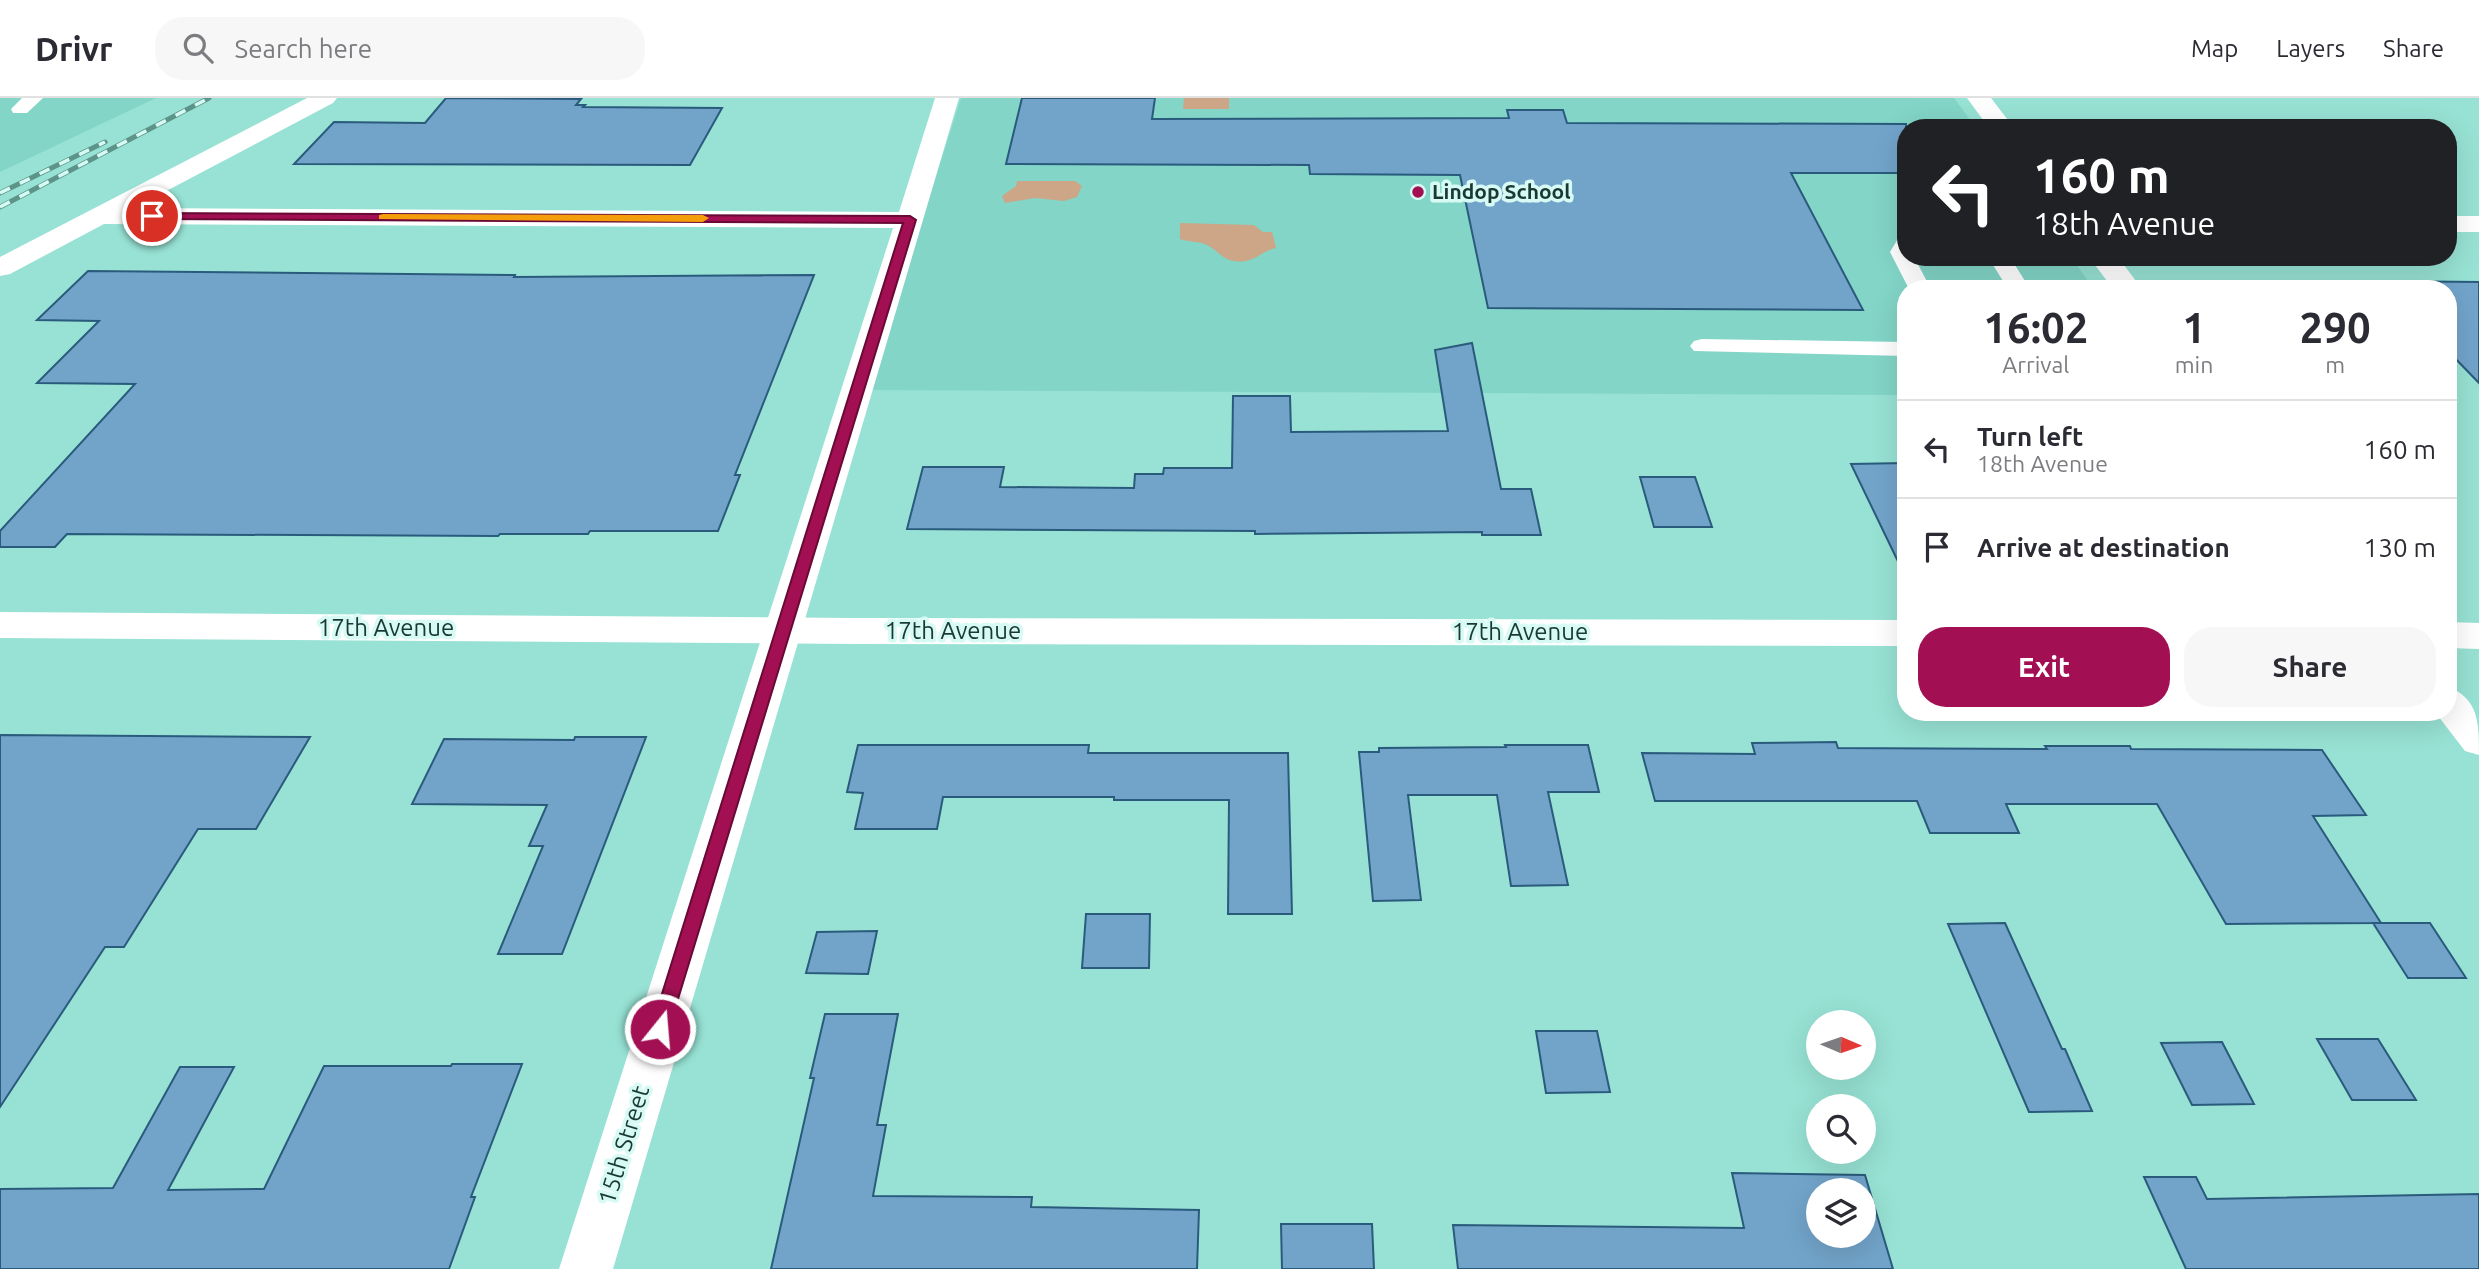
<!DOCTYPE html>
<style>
:root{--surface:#fff;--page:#f7f7f7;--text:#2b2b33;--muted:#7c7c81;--line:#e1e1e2;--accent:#a21053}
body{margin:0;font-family:Ubuntu,sans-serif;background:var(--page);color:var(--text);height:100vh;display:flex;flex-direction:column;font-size:26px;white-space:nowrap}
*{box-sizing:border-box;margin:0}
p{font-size:23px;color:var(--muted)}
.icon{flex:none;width:38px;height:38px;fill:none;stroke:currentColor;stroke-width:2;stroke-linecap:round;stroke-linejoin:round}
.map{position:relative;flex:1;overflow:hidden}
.sheet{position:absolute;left:1897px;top:182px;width:560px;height:441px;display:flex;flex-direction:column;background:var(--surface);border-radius:28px;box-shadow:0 7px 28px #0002}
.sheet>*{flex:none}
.top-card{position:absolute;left:1897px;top:21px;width:560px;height:147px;border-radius:28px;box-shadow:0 7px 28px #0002;background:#202124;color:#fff;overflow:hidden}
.needle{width:46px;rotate:92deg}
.tools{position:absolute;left:1806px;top:912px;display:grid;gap:14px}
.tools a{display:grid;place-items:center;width:70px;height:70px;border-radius:50%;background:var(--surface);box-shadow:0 7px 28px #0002;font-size:35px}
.pin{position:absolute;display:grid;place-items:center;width:60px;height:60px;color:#fff;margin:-30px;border:4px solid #fff;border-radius:50%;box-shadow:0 2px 7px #0007}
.me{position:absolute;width:77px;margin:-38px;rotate:17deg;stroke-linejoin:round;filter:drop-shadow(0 0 5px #0008)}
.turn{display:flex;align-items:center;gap:24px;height:147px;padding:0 21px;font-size:32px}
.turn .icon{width:91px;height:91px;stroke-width:2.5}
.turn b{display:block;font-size:49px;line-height:60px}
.eta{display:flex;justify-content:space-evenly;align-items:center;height:119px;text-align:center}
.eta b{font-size:42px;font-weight:700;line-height:49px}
.cta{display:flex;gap:14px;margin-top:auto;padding:14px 21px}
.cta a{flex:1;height:80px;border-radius:28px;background:var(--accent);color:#fff;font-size:28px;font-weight:700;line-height:80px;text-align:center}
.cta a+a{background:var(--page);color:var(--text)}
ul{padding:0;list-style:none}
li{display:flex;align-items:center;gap:21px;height:98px;padding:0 21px;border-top:2px solid var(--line)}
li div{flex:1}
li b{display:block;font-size:26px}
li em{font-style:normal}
header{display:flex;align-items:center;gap:42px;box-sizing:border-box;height:98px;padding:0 35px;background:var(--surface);border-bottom:2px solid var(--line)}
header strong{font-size:33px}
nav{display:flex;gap:38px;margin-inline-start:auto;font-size:24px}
.search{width:490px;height:63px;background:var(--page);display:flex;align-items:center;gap:18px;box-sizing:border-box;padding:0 24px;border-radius:28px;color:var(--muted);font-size:26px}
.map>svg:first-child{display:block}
.built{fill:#82d5c7}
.green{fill:#cca686}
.building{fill:#72a4ca;stroke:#2a5b7c;stroke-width:2;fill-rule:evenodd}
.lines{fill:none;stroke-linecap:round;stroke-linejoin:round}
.lane{fill:#fff;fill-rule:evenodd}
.street{fill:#fff;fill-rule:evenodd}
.secondary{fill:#fff;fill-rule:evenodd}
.rail-casing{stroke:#5d948a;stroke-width:5}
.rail{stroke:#d7fbf4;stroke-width:3.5;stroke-dasharray:11;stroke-linecap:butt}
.route{fill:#a21053;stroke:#690a36;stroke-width:2}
.slow{fill:#f59e0b}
.poi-dot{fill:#a21053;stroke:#d7fbf4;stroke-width:2.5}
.labels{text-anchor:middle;stroke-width:7;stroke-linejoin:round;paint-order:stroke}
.far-poi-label{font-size:21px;font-weight:bold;fill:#1a3934;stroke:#d7fbf4;text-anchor:start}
.street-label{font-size:24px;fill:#1a3934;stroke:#d7fbf4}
</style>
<header>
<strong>Drivr</strong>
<div class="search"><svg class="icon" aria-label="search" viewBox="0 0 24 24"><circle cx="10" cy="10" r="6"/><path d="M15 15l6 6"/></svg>Search here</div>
<nav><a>Map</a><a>Layers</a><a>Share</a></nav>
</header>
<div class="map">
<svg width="2479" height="1171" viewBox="0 0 2479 1171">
<rect width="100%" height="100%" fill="#97e2d4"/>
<path class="built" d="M0,0H156L0,74Z
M961,0H1954L1976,30H1906V159H2071L2094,191H1906V297L868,292Z"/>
<path class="green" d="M1184,0H1229V11H1183Z
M1017,83H1075L1082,88L1077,99L1064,103L1035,100L1005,105L1002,98L1016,88Z
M1180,125L1254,127L1263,134H1272L1276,150C1264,152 1257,161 1246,163C1224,166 1222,155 1207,147C1199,143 1189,144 1180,141Z"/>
<path class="building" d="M446,0L581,1L576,7H585L583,9L722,10L690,67L294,66L334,24L425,25Z
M1022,0H1155L1152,21L1509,20L1507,12H1563L1567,25L1906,26V75H1791L1863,212L1488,210L1460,77L1310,76L1309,67L1006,66Z
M88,173L515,177L514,179L814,177L735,377H740L718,433H590L588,436H500L498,438L67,436L55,449H0V433L135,286L37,285L99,223L37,222Z
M2379,183L2479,184V285L2448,253V191H2387Z
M1472,245L1501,391H1531L1541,437H1482V434L1255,436V433L907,431L923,369H1004L1000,389L1134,390L1135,376H1163L1164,370H1232L1233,298H1290L1291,334L1448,333L1435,252Z
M1906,365V480L1851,366Z
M1640,379H1695L1712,429H1654Z
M0,637L310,639L256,731H198L124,849H105L0,1009Z
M575,639H646L562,856H498L543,748H529L547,707L412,706L444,641L574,642Z
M1836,644L1838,650L2047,651L2045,648H2130L2131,651L2322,652L2366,717L2313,718L2381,825L2226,826L2157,706H2006L2019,735H1930L1917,703H1655L1642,655L1755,656L1752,645Z
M858,647H1089L1088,655H1288L1292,816H1228L1229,702H1114V699H943L937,731H855L863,695L847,694Z
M1505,647H1588L1599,694H1548L1568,787L1511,788L1497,697H1408L1421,802L1373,803L1359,654H1379V650L1506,649Z
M1086,816H1150L1149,870H1082Z
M2005,825L2062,951H2065L2092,1013L2029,1014L1948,826Z
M2373,825H2430L2466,880H2408Z
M877,833L868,876L806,875L817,834Z
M825,916H898L877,1027H886L873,1098L1032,1099L1031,1109L1199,1112L1197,1171H771L814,980H810Z
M1536,933H1597L1610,994L1546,995Z
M2317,941H2378L2416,1002H2352Z
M2222,944L2254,1006L2192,1007L2161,945Z
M452,966H522L471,1099H475L449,1171H0V1091L113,1090L180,969H234L168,1092L264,1091L324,968H451Z
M1732,1075L1865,1077L1893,1171H1458L1453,1127L1744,1130ZM1818,1092H1864V1138H1818Z
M2144,1079H2196L2207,1101L2479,1096V1171H2186Z
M1281,1126H1372L1374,1171H1282Z"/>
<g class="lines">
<path class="lane" d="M22,0H43L27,15H13L11,11Z
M1906,137V159H1914L1931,191H1909L1890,154L1899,139Z
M1988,159H2010L2030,191H2008Z
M1702,241L1906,244V258L1694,253L1690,248L1694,243Z"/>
<path class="street" d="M307,0H337L333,5L134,110L899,114L935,0H959L613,1171H559L893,130L104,126L10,176L0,178V159Z
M1967,0H1991L2014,30H1989Z
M2448,118H2479V134H2448Z
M2089,159H2118L2142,191H2113Z
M2448,589C2479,600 2479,626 2479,657L2465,653L2435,614H2448Z"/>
<path class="secondary" d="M0,514L854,520L1906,522V548L854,546L0,540Z
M2448,524L2479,525V551L2448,550Z"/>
<defs>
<path id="rail" d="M0,95L105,44
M0,109L209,0"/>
</defs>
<use href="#rail" class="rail-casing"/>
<use href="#rail" class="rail"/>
</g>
<path class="route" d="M148,115L910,118L916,122L667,937L660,940L653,937L651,931L903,125L152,121L147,118Z"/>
<path class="slow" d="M383,116L703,117L709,120L703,124L379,121V117Z"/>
<circle class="poi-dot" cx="1418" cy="94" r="7"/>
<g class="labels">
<g class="far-poi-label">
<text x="1432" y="101">Lindop School</text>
</g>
<g class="street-label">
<text x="386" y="538">17th Avenue</text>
<text x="953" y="541">17th Avenue</text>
<text x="1520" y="542">17th Avenue</text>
<text transform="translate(624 1047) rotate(-73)" y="8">15th Street</text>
</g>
</g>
</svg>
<div class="tools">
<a><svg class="needle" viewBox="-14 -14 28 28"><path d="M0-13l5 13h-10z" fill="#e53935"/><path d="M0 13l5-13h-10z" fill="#7c7c81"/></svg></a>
<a><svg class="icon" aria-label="search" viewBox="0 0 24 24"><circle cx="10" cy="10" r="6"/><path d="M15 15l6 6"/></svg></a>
<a><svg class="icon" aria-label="layers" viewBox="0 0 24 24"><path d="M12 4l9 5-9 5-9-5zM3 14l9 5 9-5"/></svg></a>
</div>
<div class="pin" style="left:152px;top:118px;background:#d93025"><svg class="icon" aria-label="arrive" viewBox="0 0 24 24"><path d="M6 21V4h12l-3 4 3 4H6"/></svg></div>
<svg class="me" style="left:660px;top:931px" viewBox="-20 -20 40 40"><circle r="17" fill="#a21053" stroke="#fff" stroke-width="3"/><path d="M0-11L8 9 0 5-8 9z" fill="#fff"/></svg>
<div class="top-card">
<div class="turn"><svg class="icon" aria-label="left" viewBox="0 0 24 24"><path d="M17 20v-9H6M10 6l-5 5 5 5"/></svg><div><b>160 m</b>18th Avenue</div></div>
</div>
<section class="sheet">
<div class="eta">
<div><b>16:02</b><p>Arrival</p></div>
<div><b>1</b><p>min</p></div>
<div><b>290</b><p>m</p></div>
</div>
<ul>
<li><svg class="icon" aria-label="left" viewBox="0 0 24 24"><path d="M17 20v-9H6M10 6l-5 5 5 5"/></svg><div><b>Turn left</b><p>18th Avenue</p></div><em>160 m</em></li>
<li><svg class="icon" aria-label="arrive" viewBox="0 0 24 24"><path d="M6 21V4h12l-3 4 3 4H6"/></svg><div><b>Arrive at destination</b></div><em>130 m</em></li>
</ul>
<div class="cta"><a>Exit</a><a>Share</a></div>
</section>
</div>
